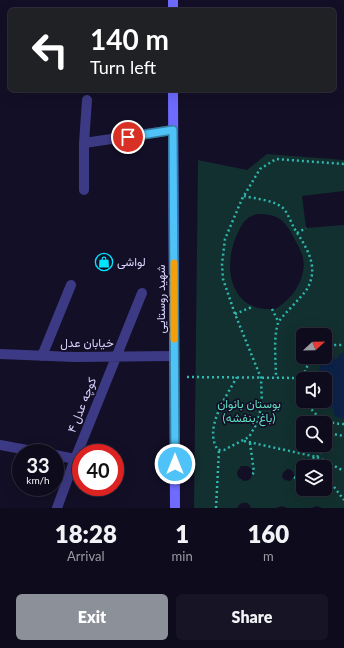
<!DOCTYPE html>
<meta charset="utf-8">
<style>
:root{--surface:#0e0b1c;--page:#171425;--text:#f1f3f6;--muted:#9b9ba3;--line:#2e2b3b;--accent:#8c9099}
body{margin:0;font-family:Lato,Vazirmatn,sans-serif;background:var(--page);color:var(--text);height:100vh;display:flex;flex-direction:column;font-size:15px;white-space:nowrap}
*{box-sizing:border-box;margin:0}
p{font-size:13px;color:var(--muted)}
.icon{flex:none;width:22px;height:22px;fill:none;stroke:currentColor;stroke-width:2;stroke-linecap:round;stroke-linejoin:round}
.map{position:relative;height:508px;overflow:hidden}
.drawer{display:flex;flex-direction:column;background:var(--surface);flex:1}
.drawer>*{flex:none}
.top-card{position:absolute;left:8px;top:8px;width:328px;height:84px;border-radius:6px;box-shadow:0 4px 16px #0002,0 0 0 1px var(--line);background:#202124;color:#fff;overflow:hidden}
.needle{width:26px;rotate:68deg}
.controls{position:absolute;left:296px;top:328px;display:grid;gap:8px}
.controls a{display:grid;place-items:center;width:36px;height:36px;border-radius:6px;background:var(--surface);box-shadow:0 4px 16px #0002,0 0 0 1px var(--line);font-size:20px}
.speed{position:absolute;left:12px;top:444px;display:flex;gap:8px;font-size:20px;font-weight:700;text-align:center}
.speed>*{display:grid;place-content:center;width:52px;height:52px;border-radius:50%;background:var(--surface);box-shadow:0 4px 16px #0002,0 0 0 1px var(--line);line-height:1}
.speed small{font-size:10px;font-weight:400}
.speed .limit{border:6px solid #d22;background:#fff;color:#111}
.pin{position:absolute;display:grid;place-items:center;width:34px;height:34px;color:#fff;margin:-17px;border:2px solid #fff;border-radius:50%;box-shadow:0 1px 4px #0007}
.me{position:absolute;width:44px;margin:-22px;rotate:0deg;stroke-linejoin:round;filter:drop-shadow(0 0 3px #0008)}
.turn{display:flex;align-items:center;gap:14px;height:84px;padding:0 16px;font-size:18px}
.turn .icon{width:52px;height:52px;stroke-width:2.5}
.turn b{display:block;font-size:28px;line-height:34px}
.eta{display:flex;justify-content:space-evenly;align-items:center;height:68px;text-align:center}
.eta b{font-size:24px;font-weight:800;line-height:28px}
.button{display:flex;gap:8px;margin-top:auto;padding:8px 16px}
.button a{flex:1;height:46px;border-radius:6px;background:var(--accent);color:#fff;font-size:16px;font-weight:800;line-height:46px;text-align:center}
.button a+a{background:var(--page);color:var(--text)}
.map>svg:first-child{display:block}
.green{fill:#12302f;fill-rule:evenodd}
.water{fill:#0c2248}
.lines{fill:none;stroke-linecap:round;stroke-linejoin:round}
.path{stroke:#2fb8b0;stroke-width:2.5;stroke-dasharray:2 3;stroke-linecap:butt}
.street{stroke:#3d3a85;stroke-width:10}
.secondary{stroke:#6f6bff;stroke-width:10}
.route-casing{stroke:#337fa1;stroke-width:10}
.route{stroke:#4fc3f7;stroke-width:7}
.slow{stroke:#f59e0b;stroke-width:7}
.labels{text-anchor:middle;stroke-width:3.5;stroke-linejoin:round;paint-order:stroke}
.poi-label{font-size:12px;fill:#d9d4ff;stroke:#130f26;text-anchor:start}
.street-label{font-size:12px;fill:#d9d4ff;stroke:#130f26}
.park-label{font-size:12px;fill:#5fe0c0;stroke:#130f26}
</style>
<div class="map">
<svg width="344" height="508" viewBox="0 0 344 508">
<rect width="100%" height="100%" fill="#130f26"/>
<path class="green" d="M267,154L344,160V191L302,196L306,228L344,225V508H322L317,506L311,508H287L282,506L276,508H251L248,503C243,502 239,503 237,508H194L198,160L247,170ZM258,214C278,214 285,220 294,238C297,244 301,250 303,258C307,278 292,300 275,309C232,313 222,270 236,237C239,231 241,224 247,219C250,216 254,215 258,214ZM303,335H325V357H303ZM303,379H325V401H303ZM303,423H325V445H303ZM241,466H248L252,470C253,476 251,481 244,481L238,477L237,472ZM303,467H325V489H303ZM287,469C292,469 294,472 294,477L290,481L285,480L282,477L283,473Z"/>
<path class="water" d="M344,352V419L335,416L333,408L324,409L317,402V401H325V379H311L316,373L320,372C317,361 327,352 336,360L340,354Z"/>
<g class="lines">
<path class="path" d="M244,196C256,199 275,200 284,209C288,214 291,222 294,228C306,247 320,266 307,289C302,297 279,319 278,323C273,340 276,360 276,378
M297,233L306,228
M272,309L278,321
M235,314L252,307
M325,349L335,345H344
M187,377L303,378
M237,377C226,397 203,429 218,450H224L249,437L257,423L262,405L261,378L235,314L223,279L222,264L225,239L242,199L260,169L276,159L344,164
M303,392C301,378 305,368 313,357
M306,401C314,416 327,424 344,424
M244,441L317,457L344,471
M250,443L254,472L252,475
M313,457L320,467
M317,457L333,434L344,436
M325,475L344,500
M294,477L303,483
M216,508L219,450"/>
<path class="street" d="M84,143L87,100
M84,190V143L173,130
M0,354L74,357L174,356
M42,356L71,285
M0,445L43,453
M55,455L75,459
M57,508L75,459L142,293"/>
<path class="secondary" d="M173,0V10
M173,90L175,508"/>
</g>
<g class="lines">
<defs>
<path id="route" d="M128,137L173,130L175,464"/>
</defs>
<use href="#route" class="route-casing"/>
<use href="#route" class="route"/>
<path class="slow" d="M174,263V339"/>
</g>
<defs>
<symbol id="shop-ring" viewBox="-11 -11 22 22"><circle r="9.5" fill="#130f26" stroke="#00e5ff" stroke-width="1.5"/><path d="M-5-2.5h2.3a2.7 3.5 0 0 1 5.4 0H5L5.5 6h-11ZM-1.5-2.5h3a1.5 2.3 0 0 0-3 0Z" fill="#00e5ff"/></symbol>
</defs>
<g fill-rule="evenodd">
<use href="#shop-ring" x="94" y="252" width="20" height="20"/>
</g>
<g class="labels">
<g class="poi-label">
<text x="117" y="266">لواشی</text>
</g>
<g class="street-label">
<text transform="translate(161 299) rotate(-90)" y="4">شهید روستایی</text>
<text x="87" y="347">خیابان عدل</text>
<text transform="translate(82 405) rotate(-68)" y="4">کوچه عدل ۴</text>
</g>
<g class="park-label">
<text x="249" y="408">بوستان بانوان<tspan x="249" dy="14">(باغ بنفشه)</tspan></text>
</g>
</g>
</svg>
<div class="controls">
<a><svg class="needle" viewBox="-14 -14 28 28"><path d="M0-13l5 13h-10z" fill="#e53935"/><path d="M0 13l5-13h-10z" fill="#9b9ba3"/></svg></a>
<a><svg class="icon" aria-label="sound" viewBox="0 0 24 24"><path d="M4 9h4l5-4v14l-5-4H4zM17 9q2 3 0 6"/></svg></a>
<a><svg class="icon" aria-label="search" viewBox="0 0 24 24"><circle cx="10" cy="10" r="6"/><path d="M15 15l6 6"/></svg></a>
<a><svg class="icon" aria-label="layers" viewBox="0 0 24 24"><path d="M12 4l9 5-9 5-9-5zM3 14l9 5 9-5"/></svg></a>
</div>
<div class="speed"><div>33<small>km/h</small></div><div class="limit">40</div></div>
<div class="pin" style="left:128px;top:137px;background:#d93025"><svg class="icon" aria-label="arrive" viewBox="0 0 24 24"><path d="M6 21V4h12l-3 4 3 4H6"/></svg></div>
<svg class="me" style="left:175px;top:464px" viewBox="-20 -20 40 40"><circle r="17" fill="#4fc3f7" stroke="#fff" stroke-width="3"/><path d="M0-11L8 9 0 5-8 9z" fill="#fff"/></svg>
<div class="top-card">
<div class="turn"><svg class="icon" aria-label="left" viewBox="0 0 24 24"><path d="M17 20v-9H6M10 6l-5 5 5 5"/></svg><div><b>140 m</b>Turn left</div></div>
</div>
</div>
<section class="drawer">
<div class="eta">
<div><b>18:28</b><p>Arrival</p></div>
<div><b>1</b><p>min</p></div>
<div><b>160</b><p>m</p></div>
</div>
<div class="button"><a>Exit</a><a>Share</a></div>
</section>
